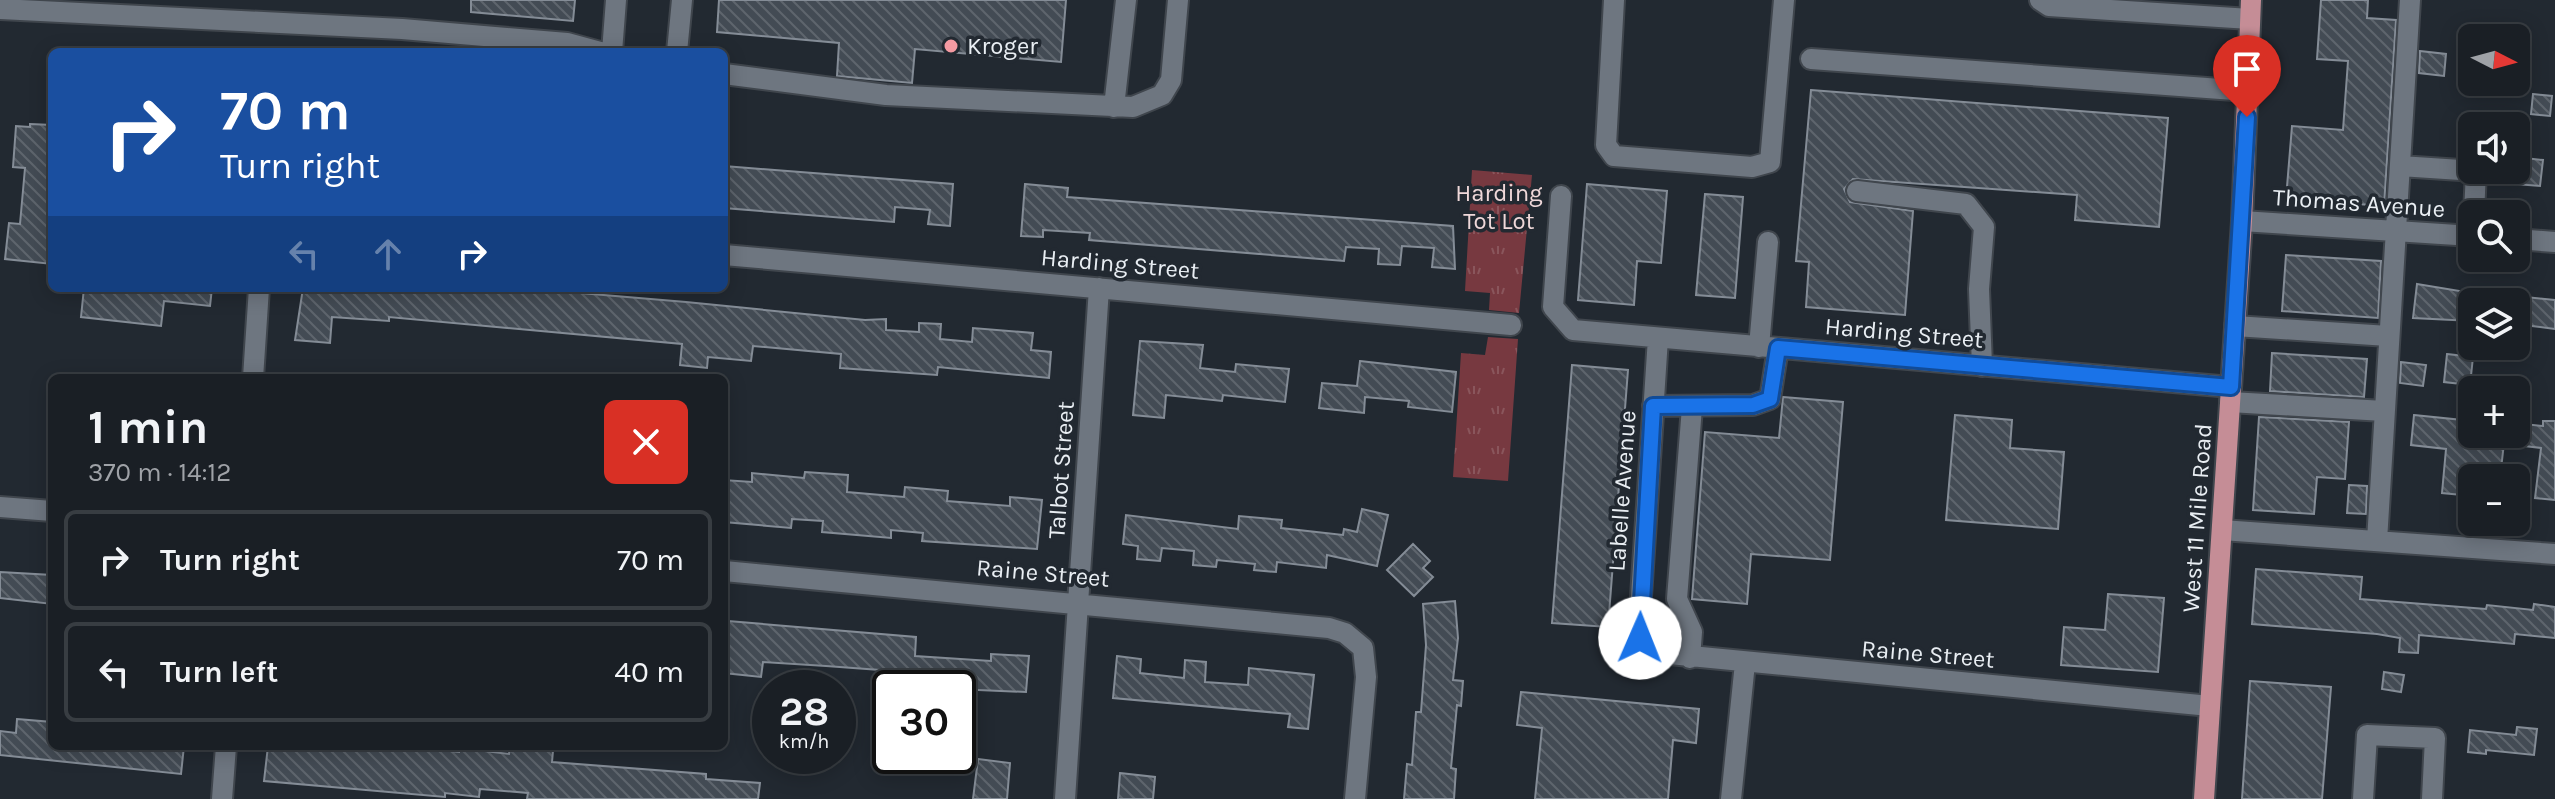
<!DOCTYPE html>
<meta charset="utf-8">
<style>
:root{--surface:#1a1f25;--page:#23272d;--text:#f1f3f6;--muted:#9fa2a7;--line:#383d42}
body{margin:0;font-family:Karla,sans-serif;background:var(--page);color:var(--text);height:100vh;display:flex;flex-direction:column;font-size:30px;white-space:nowrap}
*{box-sizing:border-box;margin:0}
p{font-size:26px;color:var(--muted)}
.icon{flex:none;width:44px;height:44px;fill:none;stroke:currentColor;stroke-width:2;stroke-linecap:round;stroke-linejoin:round}
.map{position:relative;flex:1;overflow:hidden}
.panel{position:absolute;left:48px;top:374px;width:680px;height:376px;display:flex;flex-direction:column;background:var(--surface);border-radius:12px;box-shadow:0 4px 20px #0003,0 0 0 2px var(--line)}
.panel>*{flex:none}
.banner{position:absolute;left:48px;top:48px;width:680px;height:244px;border-radius:12px;box-shadow:0 4px 20px #0003,0 0 0 2px var(--line);background:#1a4fa0;color:#fff;overflow:hidden}
.needle{width:52px;rotate:96deg}
.buttons{position:absolute;left:2458px;top:24px;display:grid;gap:16px}
.buttons a{display:grid;place-items:center;width:72px;height:72px;border-radius:12px;background:var(--surface);box-shadow:0 4px 20px #0003,0 0 0 2px var(--line);font-size:40px}
.speed{position:absolute;left:752px;top:670px;display:flex;gap:16px;font-size:40px;font-weight:700;text-align:center}
.speed>*{display:grid;place-content:center;width:104px;height:104px;border-radius:50%;background:var(--surface);box-shadow:0 4px 20px #0003,0 0 0 2px var(--line);line-height:1}
.speed small{font-size:20px;font-weight:400}
.speed .limit{border:4px solid #111;border-radius:12px;background:#fff;color:#111}
.pin{position:absolute;display:grid;place-items:center;width:68px;height:68px;color:#fff;margin:-82px -34px;border-radius:50% 50% 50% 0;rotate:-45deg;box-shadow:0 0 8px #0007}
.pin .icon{rotate:45deg}
.me{position:absolute;width:88px;margin:-44px;rotate:1deg;stroke-linejoin:round;filter:drop-shadow(0 0 6px #0008)}
.turn{display:flex;align-items:center;gap:28px;height:168px;padding:0 40px;font-size:36px}
.turn .icon{width:104px;height:104px;stroke-width:2.5}
.turn b{display:block;font-size:56px;line-height:68px}
.lanes{display:flex;align-items:center;height:76px;padding:0 40px;background:#0003;justify-content:center;gap:40px;direction:ltr}
.lanes .off{opacity:.35}
.round{display:grid;place-items:center;flex:none;width:84px;height:84px;border-radius:12px;background:var(--page)}
.headline{display:flex;align-items:center;justify-content:space-between;height:136px;padding:0 40px}
h1{font-size:48px;font-weight:700;line-height:60px}
ul{padding:0;list-style:none}
li{display:flex;align-items:center;gap:24px;height:100px;margin:0 16px 12px;padding:0 24px;border:4px solid var(--line);border-radius:12px}
li div{flex:1}
li b{display:block;font-size:30px}
li em{font-style:normal}
.map>svg:first-child{display:block}
.grass{fill:url(#grass-tufts)}
.building{fill:url(#building-back-hatch);stroke:#848c96;stroke-width:2}
.lines{fill:none;stroke-linecap:round;stroke-linejoin:round}
.minor-casing{stroke:#40464d;stroke-width:24}
.major-casing{stroke:#40464d;stroke-width:24}
.minor{stroke:#6e7680;stroke-width:20}
.major{stroke:#c58d96;stroke-width:20}
.route-casing{stroke:#114b97;stroke-width:20}
.route{stroke:#1a73e8;stroke-width:14}
.poi-dot{fill:#f49aa2;stroke:#222931;stroke-width:3}
.labels{text-anchor:middle;stroke-width:7;stroke-linejoin:round;paint-order:stroke}
.poi-label{font-size:24px;fill:#e9eef3;stroke:#222931;text-anchor:start}
.park-label{font-size:24px;fill:#efd8d9;stroke:#222931}
.street-label{font-size:24px;fill:#e9eef3;stroke:#222931}
</style>
<div class="map">
<svg width="2555" height="799" viewBox="0 0 2555 799">
<defs>
<pattern id="grass-tufts" width="24" height="20" patternUnits="userSpaceOnUse" patternTransform="scale(2)"><rect width="24" height="20" fill="#773940"/><path d="M3 7l-1-3M5 7V3M7 7l1-3M15 17l-1-3M17 17v-4M19 17l1-3" fill="none" stroke="#8a565c"/></pattern>
<pattern id="building-back-hatch" width="6" height="6" patternUnits="userSpaceOnUse" patternTransform="scale(2)"><rect width="6" height="6" fill="#434b54"/><path d="M-1 5l2 2M0 0l6 6M5-1l2 2" fill="none" stroke="#5e656d"/></pattern>
</defs>
<rect width="100%" height="100%" fill="#222931"/>
<path class="grass" d="M1472,170L1532,175L1519,313L1489,310L1490,293L1465,291Z
M1488,337L1518,339L1508,481L1453,477L1461,353L1485,355Z"/>
<path class="building" d="M471,0H575L573,21L471,12Z
M719,0H1066L1061,62L915,49L912,83L837,76L839,43L717,32Z
M2321,0H2368L2367,18L2396,20L2384,206L2286,199L2292,126L2343,130L2348,61L2317,59Z
M2420,51L2446,54L2444,76L2419,73Z
M1811,90L2168,118L2159,227L2075,220L2077,195L1853,179L1844,189L1850,202L1913,211L1905,315L1806,307L1809,262L1796,261Z
M2533,94L2552,96L2550,116L2531,114Z
M30,124L52,125V264L5,259L9,223L20,224L25,168L13,167L16,126L30,127Z
M2516,157L2543,160L2540,186L2516,184Z
M724,166L953,184L950,226L928,224L930,210L895,207L894,222L724,208Z
M1025,184L1068,188L1067,197L1453,226L1455,269L1432,267L1434,248L1402,246L1400,265L1378,264L1379,249L1346,247L1344,261L1089,240L1090,233L1043,230V237L1021,236Z
M1587,184L1667,191L1661,263L1637,261L1634,305L1578,300Z
M1705,194L1743,197L1735,298L1696,295Z
M2286,255L2381,261L2378,318L2282,311Z
M2417,284L2472,293V321L2413,318Z
M84,288H212L210,306L164,301L161,326L81,317Z
M303,288H521L686,302L865,320L886,319V330L919,332V323L941,324L940,339L972,342L973,328L1033,333L1031,350L1051,352L1049,378L938,367L937,375L840,368L841,354L753,346L751,361L708,357L707,368L680,365L682,344L389,317V321L332,317L330,343L295,340Z
M2516,296L2555,300V329L2516,324Z
M1140,341L1203,345L1200,368L1235,372L1236,364L1289,369L1285,402L1223,395L1222,401L1166,395L1164,418L1133,415Z
M2272,353L2367,359L2364,397L2270,391Z
M2447,354L2473,357L2470,385L2444,382Z
M1360,361L1456,372L1452,412L1408,407L1409,401L1365,397L1364,413L1319,408L1322,383L1357,386Z
M2401,362L2426,365L2423,386L2400,383Z
M1572,365L1628,370L1608,627L1552,623Z
M1783,397L1843,402L1830,560L1751,554L1747,604L1692,599L1705,432L1779,438Z
M1955,415L2012,420L2010,448L2064,452L2058,529L1946,520Z
M2414,415L2472,421V434H2505L2500,478H2472V496L2442,493L2446,449L2411,445Z
M2259,417L2349,422L2345,479L2317,477L2314,514L2253,510Z
M2543,421H2555V500L2535,498L2541,448L2516,445V423L2543,426Z
M805,472L848,475L847,492L904,497L905,487L948,491L947,501L1010,506V497L1042,500L1037,549L922,541L923,533L891,530V538L822,532L823,521L792,519L791,528L724,522V480L752,482V473L804,478Z
M2349,485L2367,486L2366,514L2347,513Z
M1362,509L1388,515L1377,566L1327,555L1326,568L1277,562L1276,572L1254,570L1255,564L1217,560L1216,567L1193,565L1194,551L1162,548L1160,561L1137,559L1138,546L1123,544L1126,515L1238,529L1239,516L1282,520L1281,528L1343,535L1344,529L1357,532Z
M1413,544L1430,561L1423,568L1433,577L1414,596L1387,570Z
M2256,569L2362,577L2360,599L2486,609L2487,605L2533,610L2534,604L2555,607V638L2515,634L2514,644L2419,635L2418,653L2399,652L2400,638L2377,634L2252,624Z
M0,572L52,575V604L0,598Z
M2108,594L2164,598L2158,672L2061,665L2064,627L2105,630Z
M1455,601L1458,638L1453,680L1463,681L1461,706L1457,705L1451,768L1456,769L1454,799H1404L1407,764L1412,765L1416,712H1421L1426,645L1423,604Z
M728,621L916,637L915,656L991,661V654L1029,656L1026,692L933,688L934,674L826,666L763,662L761,677L724,673Z
M1117,656L1141,659L1140,673L1184,678L1185,660L1206,662L1205,682L1248,685L1249,668L1314,675L1308,729L1288,727L1290,714L1113,698Z
M2384,672L2404,675L2401,692L2382,689Z
M2250,681L2331,687L2322,799H2242Z
M1521,692L1699,709L1696,743L1673,740L1668,799H1535L1542,728L1517,725Z
M17,719L52,722V746H184L181,774L0,755V731L16,733Z
M2517,727L2537,729L2534,755L2486,750V754L2468,752L2470,730L2516,735Z
M268,746L407,747L459,752V748L509,754L510,748L553,751L552,762L706,774V779L760,783L758,799H527L528,793L480,789L479,797L445,793V797L264,781Z
M978,759L1010,763L1007,799H973Z
M1120,773L1155,777L1153,799H1118Z"/>
<g class="lines">
<defs>
<path id="minor" d="M1614,0L1606,145L1614,156L1752,167L1770,162L1784,0
M2040,0L2049,6L2250,19
M0,9L402,29L567,43L600,52
M612,52L616,0
M677,52L682,0
M1811,59L2248,91
M724,74L886,95L1133,107L1162,95L1171,80L1178,0
M1114,107L1126,0
M2400,166L2476,171L2474,214
M1857,191L1966,204L1984,227L1979,289L1982,366
M1561,196L1553,307L1573,330L2231,387
M2242,221L2472,236
M2516,239L2555,242
M724,255L1511,325
M2235,326L2388,336
M1658,338L1639,627L1644,647L1649,652L2210,706
M1759,347L1768,242
M253,378L259,288
M2230,402L2384,411
M1653,406L1753,405L1770,399L1778,348
M0,507L52,511
M2222,530L2555,554
M2377,541L2410,0
M724,571L1329,628L1345,633L1363,648L1366,677L1355,799
M1690,658L1692,632L1677,599L1692,407
M222,799L226,746
M1065,799L1099,288
M1731,799L1745,663
M2363,799L2367,735L2435,738L2432,799"/>
<path id="major" d="M2204,799L2242,221L2251,0"/>
</defs>
<use href="#minor" class="minor-casing"/>
<use href="#major" class="major-casing"/>
<use href="#minor" class="minor"/>
<use href="#major" class="major"/>
</g>
<g class="lines">
<defs>
<path id="route" d="M1640,638L1653,406L1753,405L1770,399L1778,348L2231,387L2247,117"/>
</defs>
<use href="#route" class="route-casing"/>
<use href="#route" class="route"/>
</g>
<circle class="poi-dot" cx="951" cy="46" r="8"/>
<g class="labels">
<g class="poi-label">
<text x="967" y="54">Kroger</text>
</g>
<g class="park-label">
<text x="1499" y="201">Harding<tspan x="1499" dy="28">Tot Lot</tspan></text>
</g>
<g class="street-label">
<text transform="translate(2359 203) rotate(4)" y="8">Thomas Avenue</text>
<text transform="translate(1120 264) rotate(5)" y="8">Harding Street</text>
<text transform="translate(1904 333) rotate(5)" y="8">Harding Street</text>
<text transform="translate(1061 470) rotate(-86)" y="8">Talbot Street</text>
<text transform="translate(1622 491) rotate(-86)" y="8">Labelle Avenue</text>
<text transform="translate(2197 518) rotate(-86)" y="8">West 11 Mile Road</text>
<text transform="translate(1043 573) rotate(5)" y="8">Raine Street</text>
<text transform="translate(1928 654) rotate(5)" y="8">Raine Street</text>
</g>
</g>
</svg>
<div class="buttons">
<a><svg class="needle" viewBox="-14 -14 28 28"><path d="M0-13l5 13h-10z" fill="#e53935"/><path d="M0 13l5-13h-10z" fill="#9fa2a7"/></svg></a>
<a><svg class="icon" aria-label="sound" viewBox="0 0 24 24"><path d="M4 9h4l5-4v14l-5-4H4zM17 9q2 3 0 6"/></svg></a>
<a><svg class="icon" aria-label="search" viewBox="0 0 24 24"><circle cx="10" cy="10" r="6"/><path d="M15 15l6 6"/></svg></a>
<a><svg class="icon" aria-label="layers" viewBox="0 0 24 24"><path d="M12 4l9 5-9 5-9-5zM3 14l9 5 9-5"/></svg></a>
<a>+</a>
<a>−</a>
</div>
<div class="speed"><div>28<small>km/h</small></div><div class="limit">30</div></div>
<div class="pin" style="left:2247px;top:117px;background:#d93025"><svg class="icon" aria-label="arrive" viewBox="0 0 24 24"><path d="M6 21V4h12l-3 4 3 4H6"/></svg></div>
<svg class="me" style="left:1640px;top:638px" viewBox="-20 -20 40 40"><circle r="19" fill="#fff"/><path d="M0-13L10 11 0 6-10 11z" fill="#1a73e8"/></svg>
<div class="banner">
<div class="turn"><svg class="icon" aria-label="right" viewBox="0 0 24 24"><path d="M7 20v-9h11M14 6l5 5-5 5"/></svg><div><b>70 m</b>Turn right</div></div>
<div class="lanes"><svg class="icon off" aria-label="left" viewBox="0 0 24 24"><path d="M17 20v-9H6M10 6l-5 5 5 5"/></svg><svg class="icon off" aria-label="ahead" viewBox="0 0 24 24"><path d="M12 20V5M6 11l6-6 6 6"/></svg><svg class="icon" aria-label="right" viewBox="0 0 24 24"><path d="M7 20v-9h11M14 6l5 5-5 5"/></svg></div>
</div>
<section class="panel">
<div class="headline"><div><h1>1 min</h1><p>370 m · 14:12</p></div><a class="round" style="background:#d93025;color:#fff"><svg class="icon" aria-label="close" viewBox="0 0 24 24"><path d="M6 6l12 12M18 6L6 18"/></svg></a></div>
<ul>
<li><svg class="icon" aria-label="right" viewBox="0 0 24 24"><path d="M7 20v-9h11M14 6l5 5-5 5"/></svg><div><b>Turn right</b></div><em>70 m</em></li>
<li><svg class="icon" aria-label="left" viewBox="0 0 24 24"><path d="M17 20v-9H6M10 6l-5 5 5 5"/></svg><div><b>Turn left</b></div><em>40 m</em></li>
</ul>
</section>
</div>
